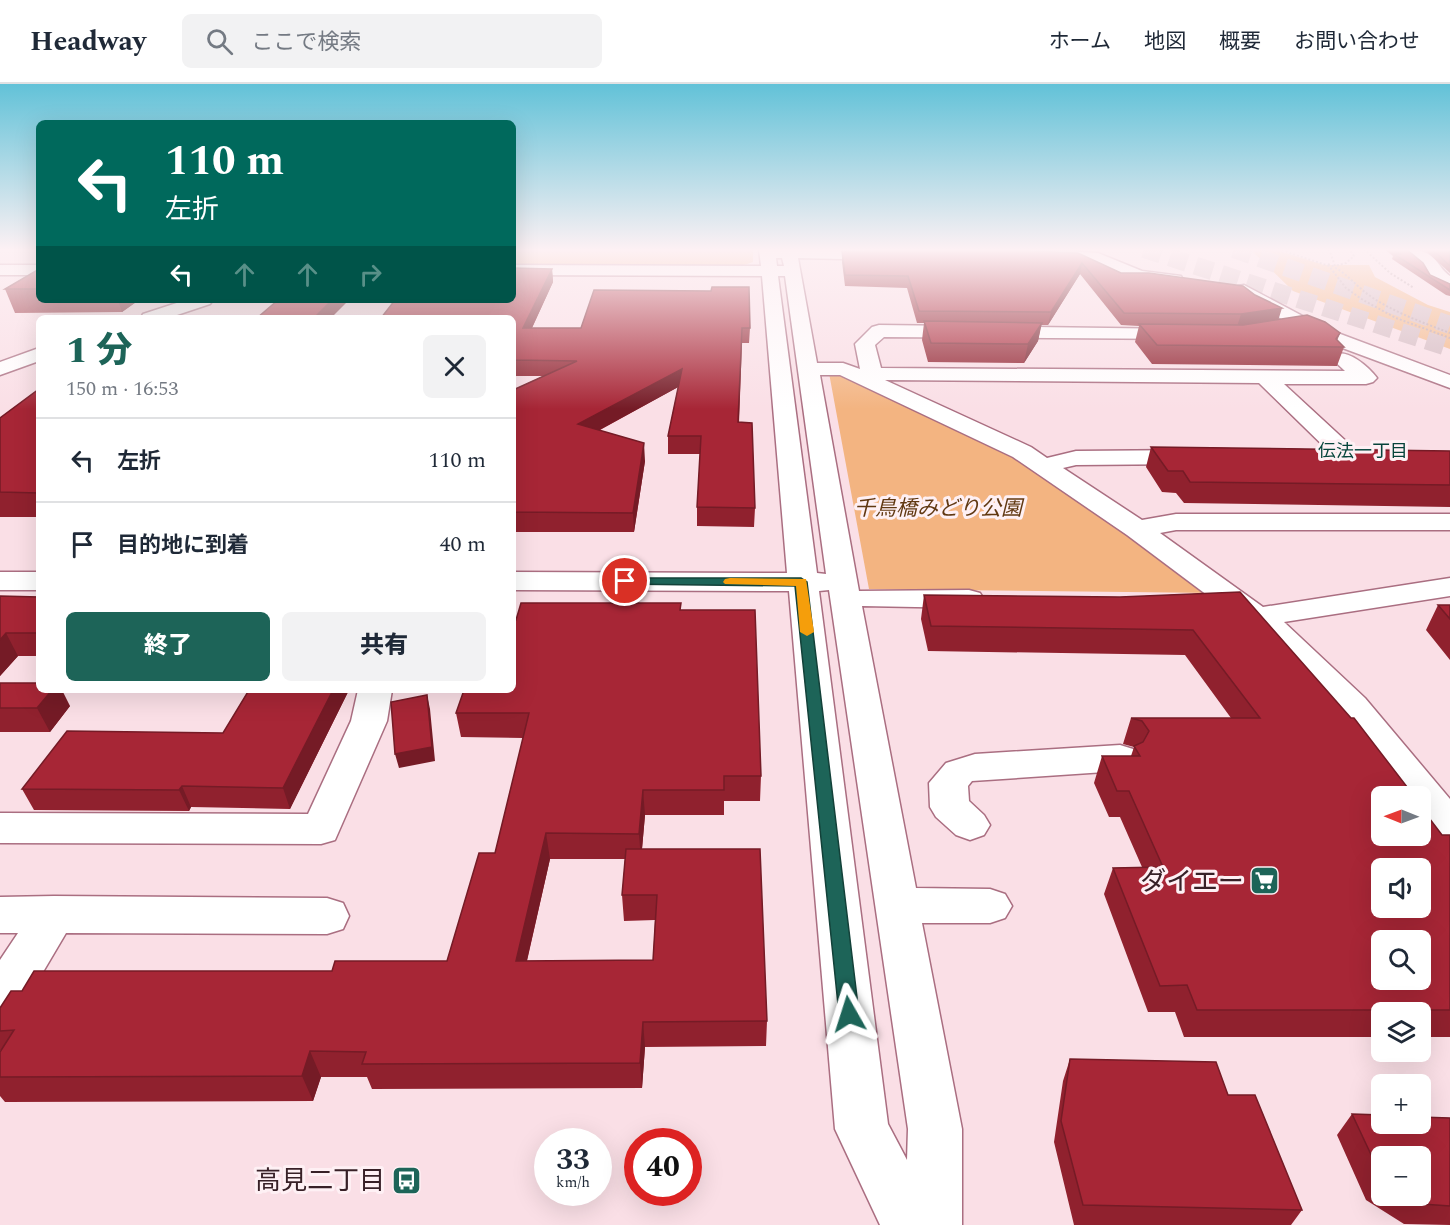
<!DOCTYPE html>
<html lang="ja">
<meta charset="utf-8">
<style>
:root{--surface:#fff;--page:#f2f2f3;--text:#1f2937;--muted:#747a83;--line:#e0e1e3;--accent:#1d6458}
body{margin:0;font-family:Spectral,"Noto Sans JP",serif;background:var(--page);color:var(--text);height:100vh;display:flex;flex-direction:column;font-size:22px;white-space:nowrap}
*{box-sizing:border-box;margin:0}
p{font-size:20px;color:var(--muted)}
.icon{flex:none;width:33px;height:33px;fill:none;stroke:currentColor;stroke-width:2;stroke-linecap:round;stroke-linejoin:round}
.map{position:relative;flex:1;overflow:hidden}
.sheet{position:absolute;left:36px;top:231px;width:480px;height:378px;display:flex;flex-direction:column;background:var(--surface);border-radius:9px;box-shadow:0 6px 24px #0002}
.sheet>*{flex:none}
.guide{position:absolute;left:36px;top:36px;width:480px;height:183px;border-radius:9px;box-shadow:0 6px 24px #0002;background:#00695c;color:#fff;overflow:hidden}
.needle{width:39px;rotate:271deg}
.buttons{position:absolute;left:1371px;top:702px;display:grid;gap:12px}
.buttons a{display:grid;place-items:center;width:60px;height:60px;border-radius:9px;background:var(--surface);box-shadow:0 6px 24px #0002;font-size:30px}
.speed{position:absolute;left:534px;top:1044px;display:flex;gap:12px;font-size:30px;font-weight:700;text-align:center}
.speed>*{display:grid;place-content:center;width:78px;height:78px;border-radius:50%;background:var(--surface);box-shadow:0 6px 24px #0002;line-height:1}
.speed small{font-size:15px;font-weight:400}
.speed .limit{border:9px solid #d22;background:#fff;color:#111}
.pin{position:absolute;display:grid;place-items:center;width:51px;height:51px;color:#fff;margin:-26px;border:3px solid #fff;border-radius:50%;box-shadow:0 2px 6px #0007}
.me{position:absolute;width:66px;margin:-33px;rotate:354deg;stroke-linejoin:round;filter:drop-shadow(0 0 4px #0008)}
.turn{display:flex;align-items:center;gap:21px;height:126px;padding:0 30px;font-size:27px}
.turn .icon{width:78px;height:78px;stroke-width:2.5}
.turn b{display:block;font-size:42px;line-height:51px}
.lanes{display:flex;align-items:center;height:57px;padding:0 30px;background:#0003;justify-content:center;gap:30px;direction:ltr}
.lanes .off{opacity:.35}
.round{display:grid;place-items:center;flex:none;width:63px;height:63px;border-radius:9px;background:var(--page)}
.headline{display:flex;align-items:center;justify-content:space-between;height:102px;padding:0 30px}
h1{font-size:36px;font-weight:800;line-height:45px;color:var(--accent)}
.primary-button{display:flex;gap:12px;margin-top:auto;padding:12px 30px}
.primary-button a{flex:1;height:69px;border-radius:9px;background:var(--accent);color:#fff;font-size:24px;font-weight:800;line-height:69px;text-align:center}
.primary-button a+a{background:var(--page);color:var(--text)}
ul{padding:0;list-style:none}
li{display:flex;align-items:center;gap:18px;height:84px;padding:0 30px;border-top:2px solid var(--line)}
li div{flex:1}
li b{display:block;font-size:22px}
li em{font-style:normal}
header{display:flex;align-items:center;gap:36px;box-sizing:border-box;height:84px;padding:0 30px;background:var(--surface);border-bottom:2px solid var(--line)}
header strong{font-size:28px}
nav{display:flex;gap:33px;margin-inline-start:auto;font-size:21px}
.search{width:420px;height:54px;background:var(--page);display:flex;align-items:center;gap:15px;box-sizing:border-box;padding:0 21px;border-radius:9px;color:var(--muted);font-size:22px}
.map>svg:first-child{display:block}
.green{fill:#f3b481}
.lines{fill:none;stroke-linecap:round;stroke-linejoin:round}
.highway-tunnel{stroke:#d3b9c0;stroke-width:18;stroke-dasharray:18 9;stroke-linecap:butt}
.minor-casing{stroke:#aa6e81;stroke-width:3}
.path{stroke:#b99fa6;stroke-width:2;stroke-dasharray:2 2;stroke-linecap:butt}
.minor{fill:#fff;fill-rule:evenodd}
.wall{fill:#90212e;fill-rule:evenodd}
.shaded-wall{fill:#751b26}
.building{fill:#a72636;stroke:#751b26;stroke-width:1.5;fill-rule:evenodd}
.route{fill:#1d6458;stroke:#134139;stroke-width:1.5}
.slow{fill:#f59e0b}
.labels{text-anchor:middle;stroke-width:6;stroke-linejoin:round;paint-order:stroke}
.far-neighbourhood-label{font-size:18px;fill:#06443b;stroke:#fef0f4}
.park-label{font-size:21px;font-style:italic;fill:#613811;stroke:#fef0f4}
.near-poi-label{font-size:26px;fill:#382027;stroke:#fef0f4;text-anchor:end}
</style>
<header>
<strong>Headway</strong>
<div class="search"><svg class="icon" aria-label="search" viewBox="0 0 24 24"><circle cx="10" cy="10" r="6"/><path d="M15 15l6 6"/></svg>ここで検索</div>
<nav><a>ホーム</a><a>地図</a><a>概要</a><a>お問い合わせ</a></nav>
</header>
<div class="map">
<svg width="1450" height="1141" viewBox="0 0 1450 1141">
<rect width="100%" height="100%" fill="#fadfe6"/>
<path class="green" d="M513,165H753V178L744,181L513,180Z
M1250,165H1273L1324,181H1369L1375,193L1428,221L1450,228V265L1293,207Z
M829,289H839L1021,372L1215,509L869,505Z"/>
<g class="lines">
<path class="highway-tunnel" d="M1144,165L1450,264
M1234,165L1450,241"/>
<defs>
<path id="minor" d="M759,165L886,166L894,171L886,176L798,174L817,279H843L860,285L855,260L872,243L879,241L1182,245L1189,247L1192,251L1189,255L884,253L875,261L881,284L1345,287L1331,274L1334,270C1349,266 1368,282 1377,294L1373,298L1366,300H1284L1361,371L1364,376L1361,381L1352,383L1343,381L1259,299L885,296L1031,363L1047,374L1076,367L1193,366L1202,368L1205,373L1202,378L1193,380L1076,381L1063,384L1142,436L1176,430H1450V446H1176L1160,449L1263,523L1450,494V512L1284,538L1365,614L1450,715V758C1424,750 1420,737 1420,712H1404L1341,630L1263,553L1127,451L1013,373L840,291H820L859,507L969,506L980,509L984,515L980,521L969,524L862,522L916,804L990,805L1005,810L1012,822L1005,834L990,839H922L962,1045V1141H880L835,1045L789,507L513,506V488L787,489L762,192L513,191V181L761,182ZM776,174H782L784,182H777ZM778,192H785L826,490L817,489ZM829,506L908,1045L907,1076L888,1040L819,507Z
M1401,165C1415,165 1428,166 1437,178C1442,184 1443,187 1450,192V204L1429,194L1423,182Z
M1042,166L1098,169L1142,187L1181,192L1183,196L1181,200C1150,207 1124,188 1097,179C1078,174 1056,179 1036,174L1034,171Z
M0,181H39V191H0Z
M1244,201L1327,245L1450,291V304L1313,253L1238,210L1235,206L1238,202Z
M186,216H213L210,220L168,234H141L143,230Z
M39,264V277L0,291V278Z
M0,488H39V506H0Z
M358,606H392L387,637L335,756L321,760L0,759V729L308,730L351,637Z
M1120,661L1133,665L1139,674L1133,683L1120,687L972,697L968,702L969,717L984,731L990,741L984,751L970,756L956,751L936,733L930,723L929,699L946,679L975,670Z
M54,812L327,814L343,819L349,832L343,845L327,850L66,849L17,932L0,938V876L18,849H0V813Z"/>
</defs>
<use href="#minor" class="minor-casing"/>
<path class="path" d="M1278,165L1329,182L1346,204L1363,216L1396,234L1450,254
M1329,165L1335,182L1346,179L1354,172L1349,165
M1364,165L1390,189L1414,204
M1328,180C1347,188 1356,203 1373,214C1396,229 1424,239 1450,249"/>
<use href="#minor" class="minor"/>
</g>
<path class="wall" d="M1384,165H1406L1430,191L1450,200V212L1446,211L1392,175L1393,172Z
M1416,165H1450V189L1426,167Z
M842,167L1078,169L1121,189L1279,235L1340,249L1337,257L1344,263L1337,282L1152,280L1135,258L1139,242L1121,241L1080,190L1048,241H1041L1038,257L1024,279L928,278L922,256L924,239H917L907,204L845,202L842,178Z
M39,185V216H139L122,228L15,229L5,205Z
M552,185L553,198L532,244H750L749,259H742L739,339L755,424L754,443L697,442V423L700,370H668V352L678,303L600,346L645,377L634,448H513V306L543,292H513V234Z
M39,305V433H0V334Z
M1151,363L1450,367V423L1184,419L1176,409L1162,408L1146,383Z
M1240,508L1442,751H1450V953H1420V928H1382V953H1184L1175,928H1148L1104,810L1113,784L1142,783L1120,733H1109L1094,699L1102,672H1131L1134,663L1123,660L1131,634H1231L1185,571L928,567L921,535L924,511L1120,513Z
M0,512L39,513V572H18L0,592Z
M1438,521H1450V576L1426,546Z
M681,526L761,692L760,717H724V731H645L642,765L767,937L766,962L645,963L642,1004L372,1005L367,993H321L313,1017L5,1018L0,1012V968L1,967L0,966V924L22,907L332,887L447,877L495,769L523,654L461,653L456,629ZM550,775H625L622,811L624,837L655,836L653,876L527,877Z
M0,599L70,622L50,648H0Z
M249,606H349L290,725L191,723L189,727L34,726L22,705L223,649Z
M1070,975L1228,1011L1302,1126L1291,1141H1074L1054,1058L1063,997Z
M1352,1030L1450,1034V1141L1404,1140L1366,1116L1337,1051ZM1382,1072L1420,1112H1382Z"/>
<path class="shaded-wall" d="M1082,179L1080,190L1048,241L1051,228Z
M552,185L553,198L525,259L523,244Z
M118,216H139L122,228Z
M332,216H349L331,234H314Z
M1282,224L1278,237L1237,243L1241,230Z
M1042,239L1038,257L1024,279L1028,260Z
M682,285V301L579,357L578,340Z
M644,359L645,377L634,448L633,429Z
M6,549L18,572L0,592V556Z
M52,606H62L70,622L50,648L37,624Z
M333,606H349L290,725L283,704Z
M427,611L430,625L435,677L399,684L395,670Z
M182,702L191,723L189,727L179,706Z
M643,706L645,731L641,776L639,750Z
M546,749L550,775L521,902L516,877Z
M643,938L645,963L642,1004L640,979Z
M310,967L321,993L313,1017L302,992Z"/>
<path class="building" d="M1392,165H1406L1423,179L1430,191L1450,200V206L1394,170H1400Z
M1432,165H1450V182Z
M1008,166L1078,169L1121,189H1149L1243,202L1255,211L1282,224L1241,230L1124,229L1082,179L1051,228L919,227L908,192L845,191L842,167Z
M513,184L552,185L523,244H581L594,206L711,207L712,203H749L750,244H742L738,338L752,339L755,424L697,423L701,352H668L682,285L578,340L644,359L633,429L513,428V306L577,277L513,276V234H381L395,216H513Z
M39,185V205H5Z
M278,216H332L314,234H257Z
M1307,231L1325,238L1340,249L1336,255L1344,263L1157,261L1139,240L1243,241Z
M924,237L1042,239L1028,260L931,259Z
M39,305V409L0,408V334Z
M1151,363L1450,367V401L1190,398L1183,387H1168Z
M1240,508L1351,634H1354L1414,712H1382V752H1420V722L1442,751H1450V926H1197L1187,901L1160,902L1113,784L1163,783L1129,707H1117L1102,672H1140L1134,662L1143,658L1149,647L1142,637L1131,634H1260L1193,546L931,542L924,511L1120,513ZM1382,784H1420V824H1382ZM1382,856H1420V896H1382Z
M0,512L39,513V549H6L0,556Z
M521,519H681L680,526H755L761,692H724V706H643L639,750L546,749L516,877L653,876L657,811H622L626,765H760L767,937L643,938L640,979L362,980L366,968L310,967L302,992L0,993V968L14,946L0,947V924L11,907H22L34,887H332L335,877H447L479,769H495L529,629H456L464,606H513V536H516Z
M1438,521H1450V535Z
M0,599H39V606H52L37,624H0Z
M249,606H333L283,704L182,702L179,706L22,705L67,647L223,649Z
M427,611L432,663L395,670L391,618Z
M1070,975L1216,978L1228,1011H1255L1302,1126L1083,1121L1061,1037Z
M1352,1030L1382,1031V1040H1420V1033L1450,1034V1122L1422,1120L1408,1112H1420V1072H1382V1094Z"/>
<linearGradient id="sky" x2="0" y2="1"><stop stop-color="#62c2d8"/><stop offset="0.51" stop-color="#fdf1f4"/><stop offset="1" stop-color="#fdf1f4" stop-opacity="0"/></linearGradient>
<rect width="1450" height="325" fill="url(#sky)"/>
<path class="route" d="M625,494H801L807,498L859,930L857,937L849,939L842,937L839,930L795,502L620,500L618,497L620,495Z"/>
<path class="slow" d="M730,494L806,495L814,548L807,552L800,548L796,502L725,500L723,498L725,495Z"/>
<defs>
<symbol id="supermarket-square" viewBox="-11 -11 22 22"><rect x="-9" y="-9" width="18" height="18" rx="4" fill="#1d6458" stroke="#fef0f4"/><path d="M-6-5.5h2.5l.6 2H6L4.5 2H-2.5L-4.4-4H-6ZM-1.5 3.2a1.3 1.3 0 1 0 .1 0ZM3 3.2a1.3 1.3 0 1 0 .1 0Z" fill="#fff"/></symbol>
<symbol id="bus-square" viewBox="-11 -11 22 22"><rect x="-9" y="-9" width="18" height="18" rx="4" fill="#1d6458" stroke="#fef0f4"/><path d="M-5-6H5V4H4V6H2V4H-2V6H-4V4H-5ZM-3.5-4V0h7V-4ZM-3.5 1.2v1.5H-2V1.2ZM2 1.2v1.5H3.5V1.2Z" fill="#fff"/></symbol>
</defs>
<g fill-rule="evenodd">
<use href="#supermarket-square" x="1248" y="780" width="33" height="33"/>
<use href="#bus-square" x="390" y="1080" width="33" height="33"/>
</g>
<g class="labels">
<g class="far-neighbourhood-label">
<text x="1363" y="373">伝法一丁目</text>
</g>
<g class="park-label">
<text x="938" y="431">千鳥橋みどり公園</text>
</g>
<g class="near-poi-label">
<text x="1244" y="806">ダイエー</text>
<text x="385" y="1105">高見二丁目</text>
</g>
</g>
</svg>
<div class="buttons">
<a><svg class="needle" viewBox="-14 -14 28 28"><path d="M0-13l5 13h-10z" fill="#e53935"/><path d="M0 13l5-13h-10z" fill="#747a83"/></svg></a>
<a><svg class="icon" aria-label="sound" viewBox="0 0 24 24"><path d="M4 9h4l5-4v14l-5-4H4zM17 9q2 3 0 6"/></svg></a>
<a><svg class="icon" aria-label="search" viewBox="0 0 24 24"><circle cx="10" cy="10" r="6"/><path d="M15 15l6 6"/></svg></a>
<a><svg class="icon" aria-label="layers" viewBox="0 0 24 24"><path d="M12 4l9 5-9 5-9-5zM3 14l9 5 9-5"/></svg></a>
<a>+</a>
<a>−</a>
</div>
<div class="speed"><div>33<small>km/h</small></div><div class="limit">40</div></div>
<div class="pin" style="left:625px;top:497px;background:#d93025"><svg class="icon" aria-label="arrive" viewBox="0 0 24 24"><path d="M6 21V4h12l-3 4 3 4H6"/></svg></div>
<svg class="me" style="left:849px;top:930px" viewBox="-20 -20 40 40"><path d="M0-17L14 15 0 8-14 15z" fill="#1d6458" stroke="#fff" stroke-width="4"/></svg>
<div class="guide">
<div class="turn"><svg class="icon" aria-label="left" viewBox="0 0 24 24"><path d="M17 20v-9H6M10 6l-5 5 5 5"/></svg><div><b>110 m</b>左折</div></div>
<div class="lanes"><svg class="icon" aria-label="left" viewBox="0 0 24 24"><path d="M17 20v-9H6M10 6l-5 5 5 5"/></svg><svg class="icon off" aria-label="ahead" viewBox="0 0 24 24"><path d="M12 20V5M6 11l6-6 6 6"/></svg><svg class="icon off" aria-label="ahead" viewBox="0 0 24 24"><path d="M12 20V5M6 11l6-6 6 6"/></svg><svg class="icon off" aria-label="right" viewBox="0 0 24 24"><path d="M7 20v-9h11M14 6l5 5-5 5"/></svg></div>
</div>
<section class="sheet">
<div class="headline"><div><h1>1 分</h1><p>150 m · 16:53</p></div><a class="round"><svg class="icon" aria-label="close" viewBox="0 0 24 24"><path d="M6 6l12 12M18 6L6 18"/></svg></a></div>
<ul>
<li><svg class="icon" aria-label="left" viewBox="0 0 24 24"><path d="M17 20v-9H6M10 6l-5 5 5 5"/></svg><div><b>左折</b></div><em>110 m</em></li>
<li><svg class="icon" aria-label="arrive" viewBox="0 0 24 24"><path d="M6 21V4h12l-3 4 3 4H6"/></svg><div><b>目的地に到着</b></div><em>40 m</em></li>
</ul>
<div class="primary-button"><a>終了</a><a>共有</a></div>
</section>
</div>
